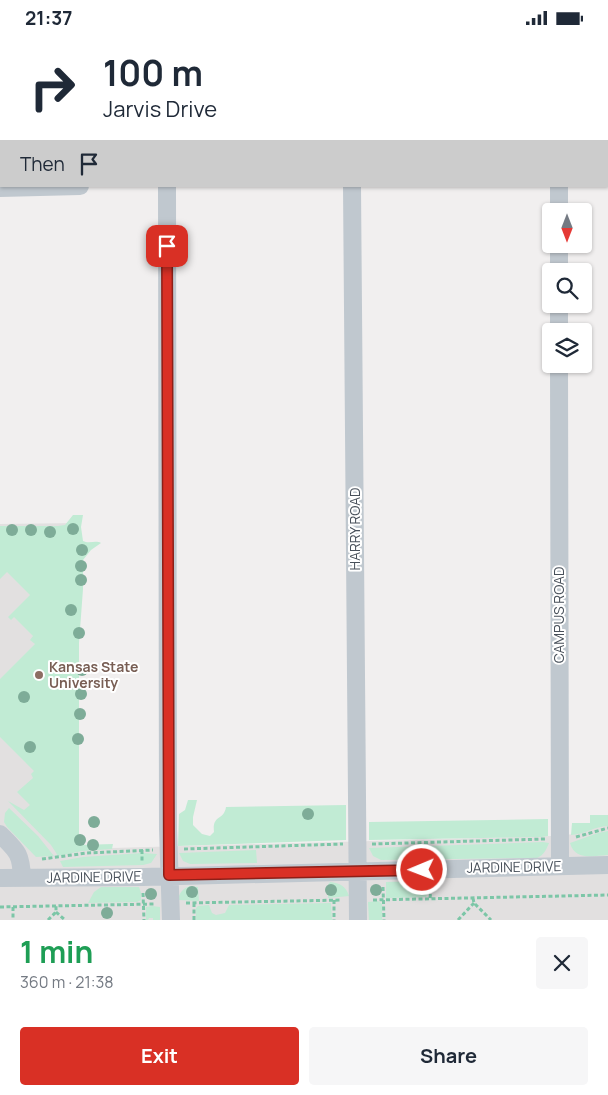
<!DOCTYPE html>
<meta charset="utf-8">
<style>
:root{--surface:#fff;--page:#f6f6f7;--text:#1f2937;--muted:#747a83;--accent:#d93025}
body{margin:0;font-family:Manrope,sans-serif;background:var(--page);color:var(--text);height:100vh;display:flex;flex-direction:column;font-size:19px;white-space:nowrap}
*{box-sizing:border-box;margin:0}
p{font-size:16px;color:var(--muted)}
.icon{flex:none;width:28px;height:28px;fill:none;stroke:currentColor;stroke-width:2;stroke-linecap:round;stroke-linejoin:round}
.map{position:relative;height:885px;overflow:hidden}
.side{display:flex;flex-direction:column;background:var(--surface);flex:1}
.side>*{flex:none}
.guide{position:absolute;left:0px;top:0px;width:609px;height:152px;box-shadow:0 1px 4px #0004;background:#fff;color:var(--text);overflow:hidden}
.needle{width:32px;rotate:180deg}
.buttons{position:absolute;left:542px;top:168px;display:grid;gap:10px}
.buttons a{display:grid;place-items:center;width:50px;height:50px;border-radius:5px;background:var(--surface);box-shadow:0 1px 4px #0004;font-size:25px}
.pin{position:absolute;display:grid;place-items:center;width:42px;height:42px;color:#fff;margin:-21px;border-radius:10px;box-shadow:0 2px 8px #0006}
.me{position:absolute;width:55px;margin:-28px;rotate:269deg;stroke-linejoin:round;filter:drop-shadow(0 0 4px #0008)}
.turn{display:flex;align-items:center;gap:18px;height:105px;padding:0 20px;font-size:22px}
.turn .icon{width:65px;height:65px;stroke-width:2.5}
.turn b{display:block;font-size:35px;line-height:42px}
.then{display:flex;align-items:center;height:48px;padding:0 20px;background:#0003;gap:10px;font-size:19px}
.round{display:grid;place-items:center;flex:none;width:52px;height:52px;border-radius:5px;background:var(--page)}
.overview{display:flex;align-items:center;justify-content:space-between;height:85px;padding:0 20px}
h1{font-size:30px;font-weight:700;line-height:38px;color:#1e9e55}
.cta{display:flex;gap:10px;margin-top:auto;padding:10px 20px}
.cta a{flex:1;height:58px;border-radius:5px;background:var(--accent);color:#fff;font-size:20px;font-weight:700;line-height:58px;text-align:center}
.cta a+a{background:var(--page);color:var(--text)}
.status{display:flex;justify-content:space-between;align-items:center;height:35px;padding:0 25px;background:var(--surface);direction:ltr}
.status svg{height:14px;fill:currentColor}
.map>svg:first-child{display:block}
.education{fill:#e2e0e0}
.green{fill:#c1ebd4}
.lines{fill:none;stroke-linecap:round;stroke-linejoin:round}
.path{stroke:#7cc6a7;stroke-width:3;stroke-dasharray:4 2.5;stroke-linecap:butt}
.minor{stroke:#c0c8cf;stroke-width:18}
.tree{fill:#7eac98}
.route-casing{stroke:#8d1f18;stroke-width:12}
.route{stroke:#d93025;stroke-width:9}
.education-dot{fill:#8d6e63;stroke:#fff;stroke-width:2}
.labels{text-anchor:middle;stroke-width:4;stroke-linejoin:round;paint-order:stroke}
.street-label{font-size:14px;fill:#48505a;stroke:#fff}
.education-label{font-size:14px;font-weight:bold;fill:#785e54;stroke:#fff;text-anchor:start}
</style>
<div class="status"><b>21:37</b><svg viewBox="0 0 49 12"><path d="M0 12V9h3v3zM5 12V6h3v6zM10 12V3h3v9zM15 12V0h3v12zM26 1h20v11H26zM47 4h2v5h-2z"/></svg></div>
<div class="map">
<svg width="608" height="885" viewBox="0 0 608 885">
<rect width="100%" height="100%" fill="#f1efef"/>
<path class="education" d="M79,488L76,814L553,801L575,799L599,790H608V885H0V489Z"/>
<path class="green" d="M73,480H83L81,492L83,506C89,509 96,505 101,508L91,515L83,525V554L79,608V810L113,809L112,814L82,816L58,821L51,810L8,766L24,775L30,770L17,757L33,743L31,739L34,736L0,702V644L35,609L30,605L33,601L14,582L11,585L8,582L30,560L7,537L0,544V491H58L65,490Z
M188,765H197L193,782V790L202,799L210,801L214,797C212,779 224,786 226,772L346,770V805L178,811L179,779L185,775Z
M9,773L38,801L54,821L36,822L7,792L4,787L5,778Z
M590,780H608V791C595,791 584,800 571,800L572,788H590Z
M548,784V801L542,802L369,805V787Z
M608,796V820C593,821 575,826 570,808L598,798Z
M543,807L549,808C546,815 544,820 537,823L381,825L373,821L369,813Z
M256,815L257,828L190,829L183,826L179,818Z
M142,818L157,819L151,828L143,830L63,832L60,826L83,822Z
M427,846L433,848L429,854L426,862L386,863V847Z
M330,847C340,848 346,851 349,861L328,863V850Z
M190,851L198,852L199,866L178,865C179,858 183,853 190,851Z
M101,852H139L141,858V865L137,867L88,868L94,857Z
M378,866L382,869V885H369L368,867Z
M331,868L332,885H196V873L198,871L209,870L212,878L216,880L225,878L229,870Z
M152,871L160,872V885H153V883H149L148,885H146V872Z"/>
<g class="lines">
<path class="path" d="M0,6H1
M0,41H1
M576,802L608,793
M372,809L545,804
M184,814L343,809
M142,815V827
M42,824L87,818L153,815
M383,852L384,885
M143,858L144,885
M430,863L431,855
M473,863L474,868L491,885
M334,865V885
M373,865L608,860
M186,868L342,865
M194,868V885
M0,872L154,869
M13,872V885
M56,877L65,885
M48,885L56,877V870
M458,885L474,868"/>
<path class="minor" d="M166,0V1
M339,0V1
M167,151L168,794L171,885
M352,151L358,885
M559,151V176
M0,153L80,151
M559,209V236
M559,269V296
M559,329L560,831
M0,799C17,816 21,818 22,843
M0,843L143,842L608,830"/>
</g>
<g class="tree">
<circle cx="73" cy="494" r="6"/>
<circle cx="12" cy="495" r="6"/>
<circle cx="31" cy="495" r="6"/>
<circle cx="50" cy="497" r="6"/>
<circle cx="82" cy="515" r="6"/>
<circle cx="81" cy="531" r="6"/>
<circle cx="81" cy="545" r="6"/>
<circle cx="71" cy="575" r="6"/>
<circle cx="79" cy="598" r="6"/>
<circle cx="82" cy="635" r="6"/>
<circle cx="81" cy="659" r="6"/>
<circle cx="24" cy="662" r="6"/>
<circle cx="80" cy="679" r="6"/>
<circle cx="78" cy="704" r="6"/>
<circle cx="30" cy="712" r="6"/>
<circle cx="308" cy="779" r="6"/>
<circle cx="94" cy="787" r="6"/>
<circle cx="80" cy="805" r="6"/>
<circle cx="93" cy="810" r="6"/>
<circle cx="331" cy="855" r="6"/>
<circle cx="376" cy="855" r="6"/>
<circle cx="192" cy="857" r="6"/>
<circle cx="151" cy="859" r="6"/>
<circle cx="107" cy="878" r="6"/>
</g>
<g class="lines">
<defs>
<path id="route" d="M167,211L169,840L422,835"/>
</defs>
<use href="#route" class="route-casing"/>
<use href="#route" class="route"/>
</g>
<circle class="education-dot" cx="39" cy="640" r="5"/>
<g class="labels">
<g class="street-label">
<text transform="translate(355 494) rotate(-90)" y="5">HARRY ROAD</text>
<text transform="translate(559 580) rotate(-90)" y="5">CAMPUS ROAD</text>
<text transform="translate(514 832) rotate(-1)" y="5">JARDINE DRIVE</text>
<text transform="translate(94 842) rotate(-1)" y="5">JARDINE DRIVE</text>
</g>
<g class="education-label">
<text x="49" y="637">Kansas State<tspan x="49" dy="16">University</tspan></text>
</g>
</g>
</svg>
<div class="buttons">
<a><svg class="needle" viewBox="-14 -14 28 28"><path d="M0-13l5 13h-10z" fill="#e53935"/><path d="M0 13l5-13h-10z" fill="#747a83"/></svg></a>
<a><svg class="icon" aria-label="search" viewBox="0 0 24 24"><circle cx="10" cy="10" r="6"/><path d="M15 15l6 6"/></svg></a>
<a><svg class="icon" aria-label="layers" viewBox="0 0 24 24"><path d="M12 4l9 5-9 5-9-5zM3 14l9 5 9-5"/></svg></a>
</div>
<div class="pin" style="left:167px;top:211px;background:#d93025"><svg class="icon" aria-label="arrive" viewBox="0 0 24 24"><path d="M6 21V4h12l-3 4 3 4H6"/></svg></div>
<svg class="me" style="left:422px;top:835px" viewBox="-20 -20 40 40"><circle r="17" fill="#d93025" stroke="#fff" stroke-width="3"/><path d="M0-11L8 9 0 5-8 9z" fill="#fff"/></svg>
<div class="guide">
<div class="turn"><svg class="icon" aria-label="right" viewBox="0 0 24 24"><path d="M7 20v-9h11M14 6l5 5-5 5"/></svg><div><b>100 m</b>Jarvis Drive</div></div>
<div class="then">Then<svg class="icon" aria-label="arrive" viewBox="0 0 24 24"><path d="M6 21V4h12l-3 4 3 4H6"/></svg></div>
</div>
</div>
<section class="side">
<div class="overview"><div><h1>1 min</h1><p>360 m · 21:38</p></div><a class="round"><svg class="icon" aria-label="close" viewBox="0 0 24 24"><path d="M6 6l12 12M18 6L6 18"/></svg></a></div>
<div class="cta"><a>Exit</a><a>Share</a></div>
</section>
